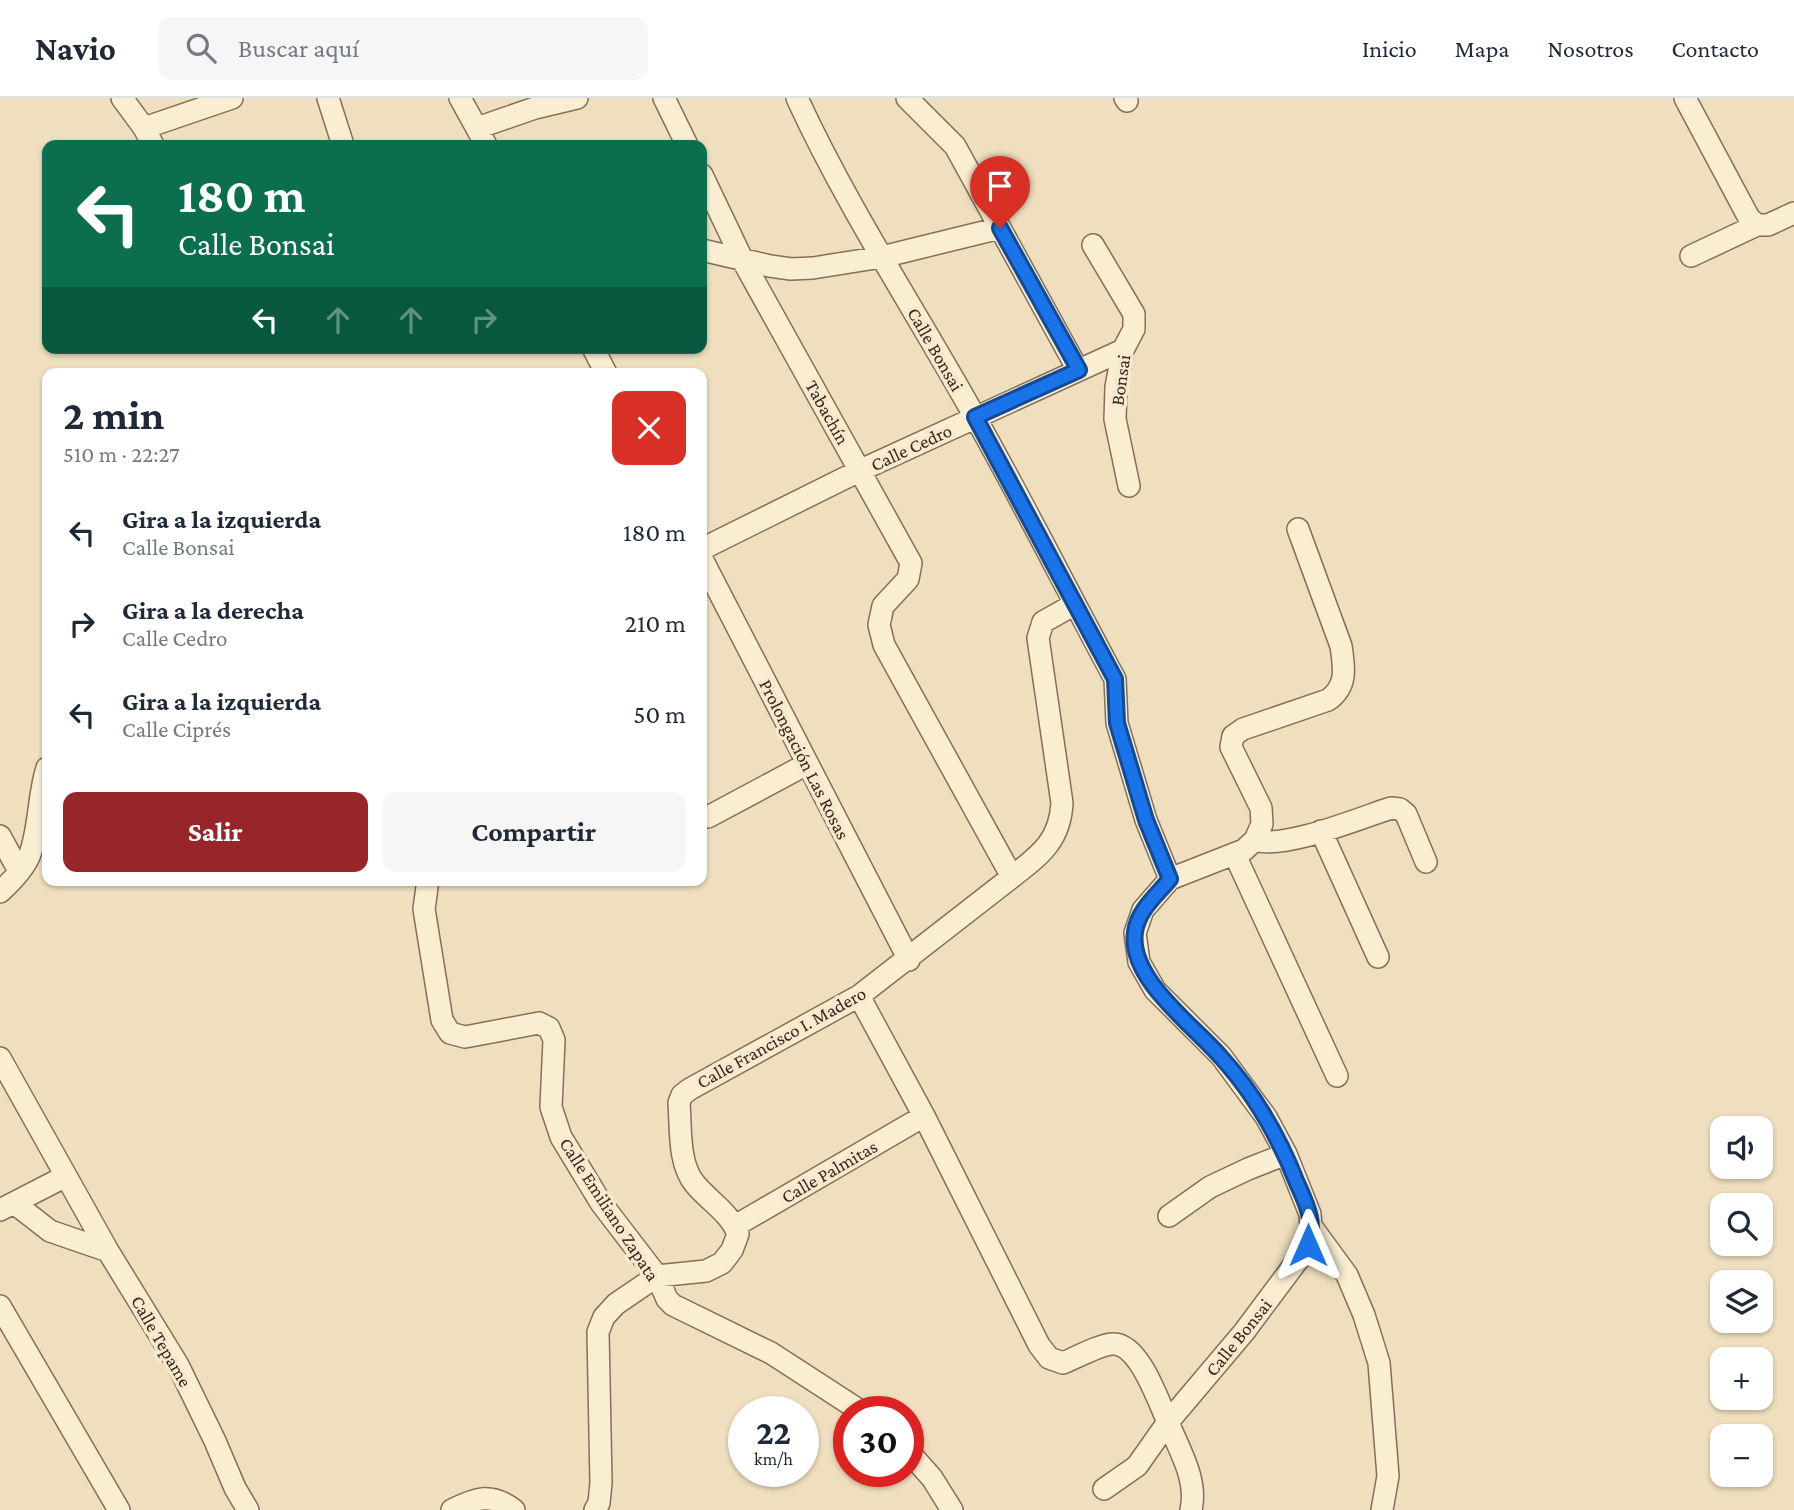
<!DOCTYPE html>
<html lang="es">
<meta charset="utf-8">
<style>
:root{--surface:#fff;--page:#f6f6f7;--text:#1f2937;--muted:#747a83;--line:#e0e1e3;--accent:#982529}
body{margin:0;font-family:"Crimson Pro",serif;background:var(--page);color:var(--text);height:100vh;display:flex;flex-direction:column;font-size:26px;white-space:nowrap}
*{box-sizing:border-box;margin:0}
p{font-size:23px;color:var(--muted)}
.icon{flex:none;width:38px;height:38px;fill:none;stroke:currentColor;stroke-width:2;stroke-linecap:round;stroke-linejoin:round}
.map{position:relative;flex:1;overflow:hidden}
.drawer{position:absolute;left:42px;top:270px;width:665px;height:518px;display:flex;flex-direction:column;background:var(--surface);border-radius:14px;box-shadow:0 2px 5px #0004}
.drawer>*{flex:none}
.guide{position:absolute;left:42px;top:42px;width:665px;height:214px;border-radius:14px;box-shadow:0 2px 5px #0004;background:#0b6e4f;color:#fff;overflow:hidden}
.controls{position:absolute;left:1710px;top:1018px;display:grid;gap:14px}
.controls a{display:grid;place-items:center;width:63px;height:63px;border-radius:14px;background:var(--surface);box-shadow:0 2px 5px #0004;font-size:35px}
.speed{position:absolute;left:728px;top:1298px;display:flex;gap:14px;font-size:35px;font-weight:700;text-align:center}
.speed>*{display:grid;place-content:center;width:91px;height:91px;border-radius:50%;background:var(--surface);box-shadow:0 2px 5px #0004;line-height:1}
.speed small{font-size:18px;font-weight:400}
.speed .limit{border:10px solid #d22;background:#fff;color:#111}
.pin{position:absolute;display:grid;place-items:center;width:60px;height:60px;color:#fff;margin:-72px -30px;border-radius:50% 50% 50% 0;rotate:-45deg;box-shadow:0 0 7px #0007}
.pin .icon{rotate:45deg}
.me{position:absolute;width:77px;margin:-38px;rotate:0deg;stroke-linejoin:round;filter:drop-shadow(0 0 5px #0008)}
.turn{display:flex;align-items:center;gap:24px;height:147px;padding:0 21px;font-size:32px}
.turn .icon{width:91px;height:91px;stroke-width:2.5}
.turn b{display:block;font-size:49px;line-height:60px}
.lanes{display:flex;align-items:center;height:66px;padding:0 21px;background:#0003;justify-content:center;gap:35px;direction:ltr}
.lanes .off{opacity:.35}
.round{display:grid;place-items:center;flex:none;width:74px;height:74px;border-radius:14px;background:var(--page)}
.overview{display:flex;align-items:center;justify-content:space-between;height:119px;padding:0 21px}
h1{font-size:42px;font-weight:700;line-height:52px}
.action{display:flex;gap:14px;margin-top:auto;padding:14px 21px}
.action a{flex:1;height:80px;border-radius:14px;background:var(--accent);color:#fff;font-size:28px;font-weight:700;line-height:80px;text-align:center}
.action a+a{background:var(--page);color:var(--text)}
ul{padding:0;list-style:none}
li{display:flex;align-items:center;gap:21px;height:91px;padding:0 21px}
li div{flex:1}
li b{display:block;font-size:26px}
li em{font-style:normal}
header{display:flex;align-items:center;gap:42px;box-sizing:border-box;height:98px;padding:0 35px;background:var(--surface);border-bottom:2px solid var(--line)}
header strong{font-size:33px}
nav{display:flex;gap:38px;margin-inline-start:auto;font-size:24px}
.search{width:490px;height:63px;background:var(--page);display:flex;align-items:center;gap:18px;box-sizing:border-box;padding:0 24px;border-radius:14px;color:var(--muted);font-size:26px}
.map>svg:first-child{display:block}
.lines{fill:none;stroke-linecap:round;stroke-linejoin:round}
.minor-casing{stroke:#876f57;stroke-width:24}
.minor{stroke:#f9edd2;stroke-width:21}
.route-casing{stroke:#114b97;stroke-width:18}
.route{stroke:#1a73e8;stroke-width:12}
.labels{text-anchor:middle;stroke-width:7;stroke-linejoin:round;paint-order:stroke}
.street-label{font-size:19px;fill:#36281c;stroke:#f6e9ce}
</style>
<header>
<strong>Navio</strong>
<div class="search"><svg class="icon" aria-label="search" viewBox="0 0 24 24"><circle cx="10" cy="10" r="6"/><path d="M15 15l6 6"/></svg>Buscar aquí</div>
<nav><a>Inicio</a><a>Mapa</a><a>Nosotros</a><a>Contacto</a></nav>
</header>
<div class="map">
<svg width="1794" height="1412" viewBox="0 0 1794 1412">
<rect width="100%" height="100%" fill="#efdfbe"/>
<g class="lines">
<defs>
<path id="minor" d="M122,0L144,30L153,47
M328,0L343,47
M460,0L486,47
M664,0L687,47
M797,0C848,111 916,213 975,319C1024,406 1068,494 1115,581L1117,625L1146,722L1170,781
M907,0L955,48L1078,272
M1125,0L1127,3
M1685,0L1749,120L1757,127
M144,30L232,0
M477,30L535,10L577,0
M702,77L743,163L911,465L908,481L883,508L879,527L884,547L1012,779
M1093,147L1134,216V231L1123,252L1116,289L1115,321L1129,388
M702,152L770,168L791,171L813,170L882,159L1000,130
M1691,158L1757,127H1768L1794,115
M593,250L606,275
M702,451L861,372L1123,252
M702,461L909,862
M708,719L807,666
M1321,733L1378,859
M0,738L19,773
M1255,742C1283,752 1360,720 1391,710L1400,711L1406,716L1426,764
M1235,757L1337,978
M428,782L424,811L442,922L450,935L465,939L539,925L549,930L554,942L551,1009L561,1039L601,1105L657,1178L667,1201L673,1207L771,1255L862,1314
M0,794C11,784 25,770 30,756C40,728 38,697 47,670
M859,898L924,1018L1039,1247L1049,1260L1063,1265C1075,1260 1103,1245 1114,1246C1140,1247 1158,1303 1168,1324L1137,1368L1104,1391
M0,960L108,1153L178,1267L215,1343L235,1390L248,1412
M14,1105L50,1133L108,1153
M0,1112L66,1078
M1169,1118L1210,1089L1248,1071L1286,1056
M735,1128L924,1018
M1311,1128L1347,1177L1364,1217L1379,1265L1388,1378L1382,1412
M0,1208L119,1412
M908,1353L932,1380L952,1412
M452,1412C476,1400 491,1394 514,1412
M595,1412L599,1405L601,1385L598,1234L604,1219L616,1206L657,1178L706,1173L722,1165L732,1152L738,1136C730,1115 709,1103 695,1086C678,1066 681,1030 679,1005L682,997L690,991L859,898L1012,779C1040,757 1060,743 1062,705L1038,540L1043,524L1075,506
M1191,1412C1198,1381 1179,1352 1168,1324L1244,1234L1309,1147L1311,1128L1310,1116L1286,1056L1266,1019L1221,958L1155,892L1139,864L1135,835L1143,812L1170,781L1244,752L1255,742L1262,726L1261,710L1231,649L1233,638L1243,631L1328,602C1348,588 1344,569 1341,548L1298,431"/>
</defs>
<use href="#minor" class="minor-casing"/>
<use href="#minor" class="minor"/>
</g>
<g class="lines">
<defs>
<path id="route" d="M1000,130L1079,272L975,319L1115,581L1117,625L1146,722L1170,781C1157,797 1138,812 1135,834C1128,880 1193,927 1220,958C1254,995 1279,1039 1297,1085C1302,1096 1308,1108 1310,1120C1312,1129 1310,1138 1308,1147"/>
</defs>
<use href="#route" class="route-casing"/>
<use href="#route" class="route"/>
</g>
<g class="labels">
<g class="street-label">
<text transform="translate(936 251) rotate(60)" y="7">Calle Bonsai</text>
<text transform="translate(1120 282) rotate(-82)" y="7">Bonsai</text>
<text transform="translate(828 314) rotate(61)" y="7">Tabachín</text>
<text transform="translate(911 349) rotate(-25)" y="7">Calle Cedro</text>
<text transform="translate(805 661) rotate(63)" y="7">Prolongación Las Rosas</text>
<text transform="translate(781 939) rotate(-29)" y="7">Calle Francisco I. Madero</text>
<text transform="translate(829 1073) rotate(-30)" y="7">Calle Palmitas</text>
<text transform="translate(610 1111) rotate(57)" y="7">Calle Emiliano Zapata</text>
<text transform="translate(1238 1239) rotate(-51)" y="7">Calle Bonsai</text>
<text transform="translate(162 1243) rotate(60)" y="7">Calle Tepame</text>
</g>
</g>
</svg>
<div class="controls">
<a><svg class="icon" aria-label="sound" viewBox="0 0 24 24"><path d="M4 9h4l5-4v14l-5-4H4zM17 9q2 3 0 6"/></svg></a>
<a><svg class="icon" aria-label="search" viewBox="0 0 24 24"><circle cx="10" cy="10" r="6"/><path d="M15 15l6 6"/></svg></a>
<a><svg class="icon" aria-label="layers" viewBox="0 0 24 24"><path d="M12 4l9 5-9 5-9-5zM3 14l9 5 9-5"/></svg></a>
<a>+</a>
<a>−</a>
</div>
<div class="speed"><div>22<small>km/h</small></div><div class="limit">30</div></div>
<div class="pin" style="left:1000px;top:130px;background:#d93025"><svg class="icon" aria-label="arrive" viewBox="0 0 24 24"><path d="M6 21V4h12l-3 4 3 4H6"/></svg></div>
<svg class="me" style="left:1308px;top:1147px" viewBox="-20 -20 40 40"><path d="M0-17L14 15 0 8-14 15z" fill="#1a73e8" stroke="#fff" stroke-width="4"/></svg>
<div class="guide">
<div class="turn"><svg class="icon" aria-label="left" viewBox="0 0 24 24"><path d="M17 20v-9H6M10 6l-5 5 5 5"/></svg><div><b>180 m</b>Calle Bonsai</div></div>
<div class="lanes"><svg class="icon" aria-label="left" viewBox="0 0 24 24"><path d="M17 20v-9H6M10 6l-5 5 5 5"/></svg><svg class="icon off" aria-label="ahead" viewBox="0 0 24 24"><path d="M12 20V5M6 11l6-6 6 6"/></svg><svg class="icon off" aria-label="ahead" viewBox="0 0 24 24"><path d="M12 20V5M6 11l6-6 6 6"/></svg><svg class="icon off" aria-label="right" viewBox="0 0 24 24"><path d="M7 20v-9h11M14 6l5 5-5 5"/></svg></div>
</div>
<section class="drawer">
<div class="overview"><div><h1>2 min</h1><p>510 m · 22:27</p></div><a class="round" style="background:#d93025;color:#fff"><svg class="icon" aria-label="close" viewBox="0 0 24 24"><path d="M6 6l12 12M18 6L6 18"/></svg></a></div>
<ul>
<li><svg class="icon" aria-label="left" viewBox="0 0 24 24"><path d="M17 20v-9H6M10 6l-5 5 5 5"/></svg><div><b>Gira a la izquierda</b><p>Calle Bonsai</p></div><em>180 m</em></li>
<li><svg class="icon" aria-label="right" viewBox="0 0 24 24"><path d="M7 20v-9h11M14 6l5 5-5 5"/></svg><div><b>Gira a la derecha</b><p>Calle Cedro</p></div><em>210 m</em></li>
<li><svg class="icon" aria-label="left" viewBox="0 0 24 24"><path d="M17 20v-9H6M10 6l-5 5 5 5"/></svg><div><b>Gira a la izquierda</b><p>Calle Ciprés</p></div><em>50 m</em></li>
</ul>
<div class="action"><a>Salir</a><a>Compartir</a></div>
</section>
</div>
